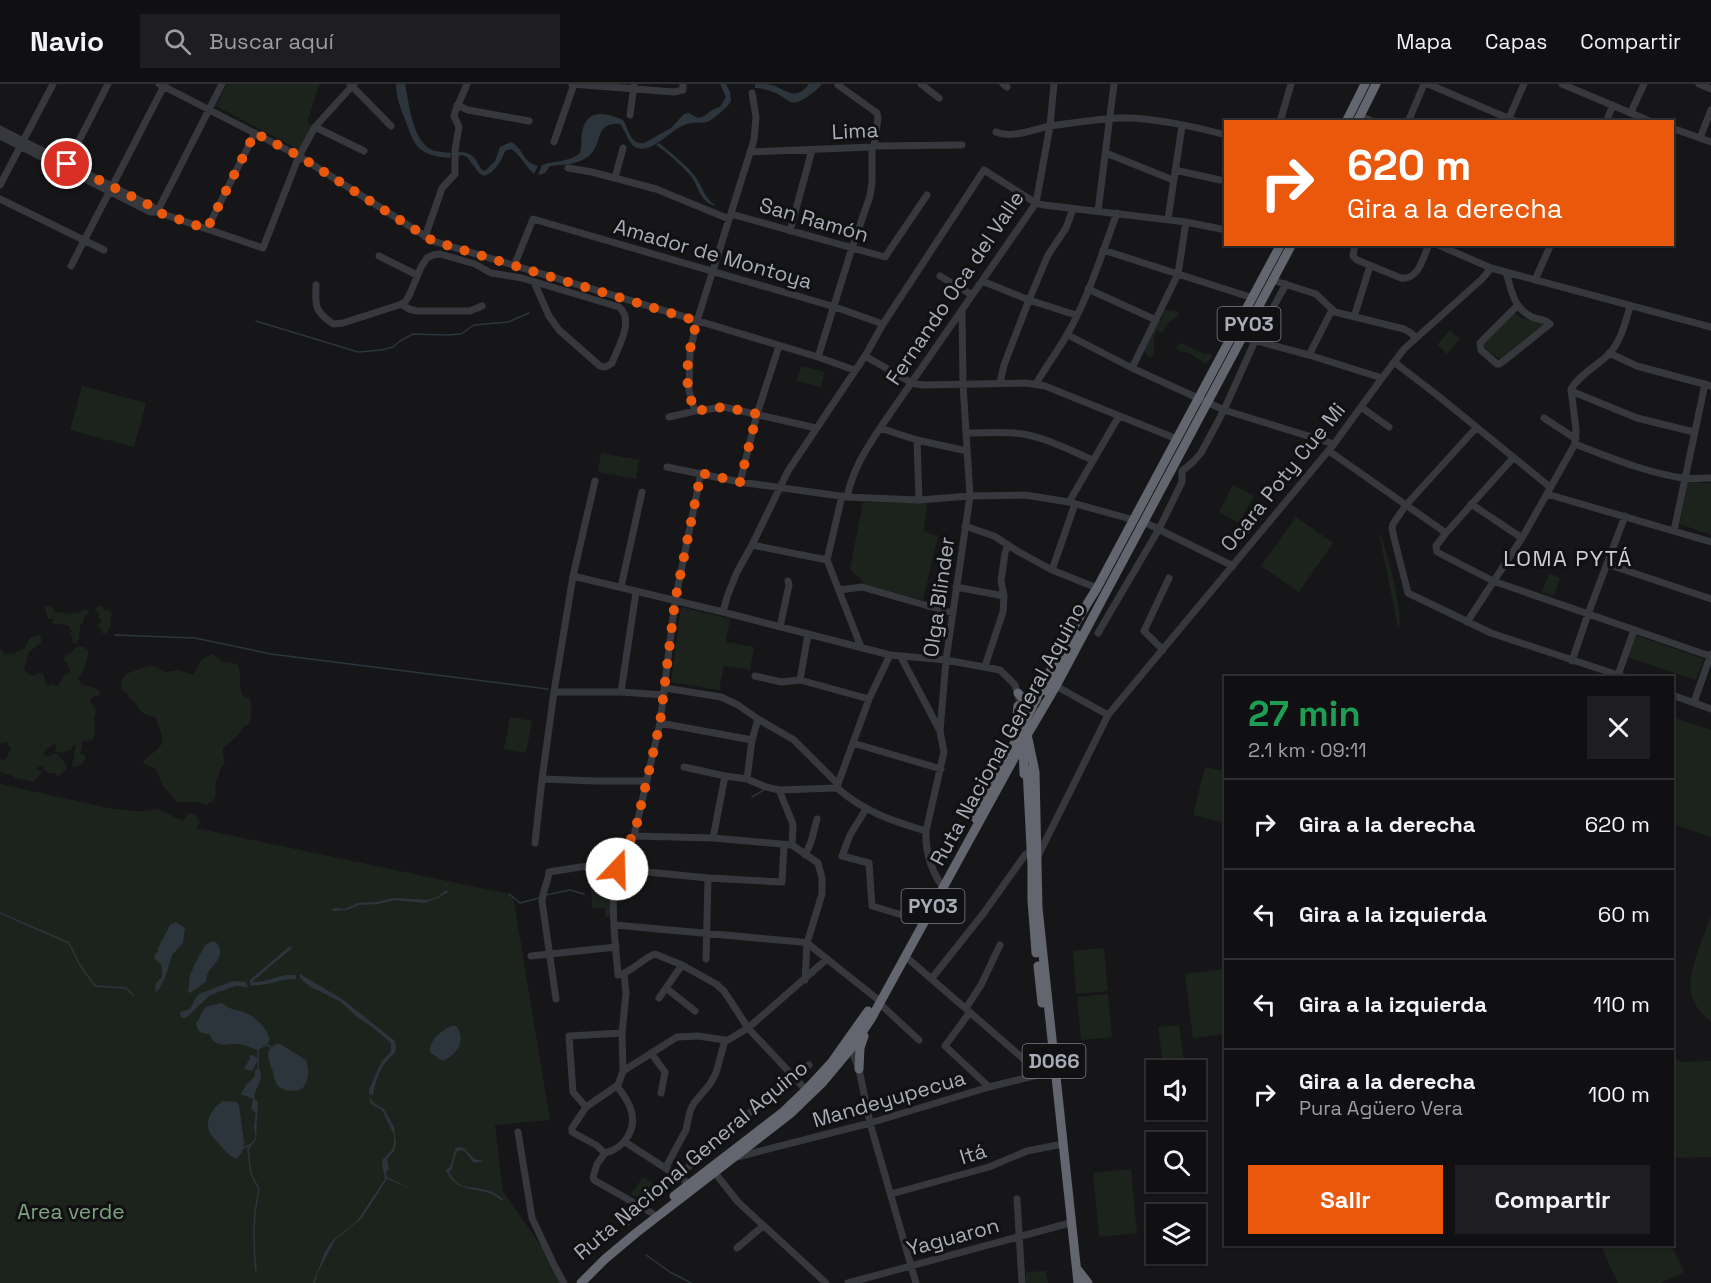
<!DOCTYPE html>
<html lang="es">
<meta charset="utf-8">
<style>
:root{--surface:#101012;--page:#1e1e20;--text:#f1f3f6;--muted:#9c9d9f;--line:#303032;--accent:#ea580c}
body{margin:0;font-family:"Space Grotesk",sans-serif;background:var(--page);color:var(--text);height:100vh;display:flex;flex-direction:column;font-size:22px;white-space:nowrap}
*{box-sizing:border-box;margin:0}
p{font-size:20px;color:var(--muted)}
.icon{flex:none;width:33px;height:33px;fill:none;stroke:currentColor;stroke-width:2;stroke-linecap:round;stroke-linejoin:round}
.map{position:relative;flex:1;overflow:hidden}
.sheet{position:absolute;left:1224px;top:592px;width:450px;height:570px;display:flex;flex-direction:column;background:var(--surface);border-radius:0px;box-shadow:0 2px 4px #0004,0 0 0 2px var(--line)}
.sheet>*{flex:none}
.top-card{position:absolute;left:1224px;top:36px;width:450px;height:126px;border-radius:0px;box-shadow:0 2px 4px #0004,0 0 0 2px var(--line);background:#ea580c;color:#fff;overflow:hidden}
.controls{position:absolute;left:1146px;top:976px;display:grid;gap:12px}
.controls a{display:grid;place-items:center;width:60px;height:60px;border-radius:0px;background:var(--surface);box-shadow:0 2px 4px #0004,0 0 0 2px var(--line);font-size:30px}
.pin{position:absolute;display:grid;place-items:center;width:51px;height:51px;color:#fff;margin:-26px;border:3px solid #fff;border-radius:50%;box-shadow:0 2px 6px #0007}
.me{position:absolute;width:66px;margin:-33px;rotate:21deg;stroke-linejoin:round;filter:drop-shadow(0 0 4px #0008)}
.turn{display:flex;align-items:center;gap:21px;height:126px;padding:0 24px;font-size:27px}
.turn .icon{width:78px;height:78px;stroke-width:2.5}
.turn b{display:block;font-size:42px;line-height:51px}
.round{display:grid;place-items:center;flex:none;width:63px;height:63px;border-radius:0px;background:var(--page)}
.overview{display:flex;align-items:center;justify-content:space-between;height:102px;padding:0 24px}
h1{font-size:36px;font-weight:800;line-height:45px;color:#1e9e55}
.action{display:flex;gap:12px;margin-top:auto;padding:12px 24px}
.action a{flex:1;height:69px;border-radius:0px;background:var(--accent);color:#fff;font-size:24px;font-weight:800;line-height:69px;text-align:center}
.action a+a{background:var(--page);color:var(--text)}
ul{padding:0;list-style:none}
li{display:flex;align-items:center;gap:18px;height:90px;padding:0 24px;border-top:2px solid var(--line)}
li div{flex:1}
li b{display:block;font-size:22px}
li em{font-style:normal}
header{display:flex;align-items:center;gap:36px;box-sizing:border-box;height:84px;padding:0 30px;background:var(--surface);border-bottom:2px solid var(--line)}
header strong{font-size:28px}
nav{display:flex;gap:33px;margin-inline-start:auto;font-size:21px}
.search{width:420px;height:54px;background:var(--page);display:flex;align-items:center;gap:15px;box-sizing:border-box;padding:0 21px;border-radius:0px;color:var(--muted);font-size:22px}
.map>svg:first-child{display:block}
.green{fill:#1c231d}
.water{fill:#2c353c}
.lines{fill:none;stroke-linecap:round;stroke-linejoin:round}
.stream{stroke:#2c353c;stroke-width:1.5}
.highway-tunnel{stroke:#333438;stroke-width:9;stroke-dasharray:9 4.5;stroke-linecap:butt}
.minor{stroke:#37383d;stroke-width:7}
.highway{stroke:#63666e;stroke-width:9}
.route{stroke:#ea580c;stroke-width:10;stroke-dasharray:0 18}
.labels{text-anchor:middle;stroke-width:6;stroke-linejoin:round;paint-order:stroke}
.shield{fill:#111113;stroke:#7b7e86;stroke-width:1.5}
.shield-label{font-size:20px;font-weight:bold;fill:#a8adb8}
.street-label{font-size:21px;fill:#a8adb8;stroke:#111113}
.park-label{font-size:21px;fill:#7fa381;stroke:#111113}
.neighbourhood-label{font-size:22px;letter-spacing:1.5px;fill:#c9ccd4;stroke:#111113}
</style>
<header>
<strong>Navio</strong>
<div class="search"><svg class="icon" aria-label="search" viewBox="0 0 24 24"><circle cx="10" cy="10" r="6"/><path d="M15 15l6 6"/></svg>Buscar aquí</div>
<nav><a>Mapa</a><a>Capas</a><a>Compartir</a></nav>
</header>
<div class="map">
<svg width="1711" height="1199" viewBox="0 0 1711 1199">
<rect width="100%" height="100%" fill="#161618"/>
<path class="green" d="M227,0H321L318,4L307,39L313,42L299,66L216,22Z
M1166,226L1176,227L1179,230L1178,232L1168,239L1162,249L1157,246L1154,253V268H1155L1152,273H1148L1145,269V264L1149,258L1151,249L1154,247L1153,246L1161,236L1163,227Z
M1513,227L1521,234L1543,239V241L1506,274C1495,276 1490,268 1483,261Z
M1450,246L1460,255L1447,270L1437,261Z
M1180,259C1182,259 1202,269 1204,270L1210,269L1212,273L1206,280L1189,269L1179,267L1176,263Z
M801,282L824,288L821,303L797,297Z
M82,302L146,319L134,363L70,346Z
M601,369L639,376L636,395L598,388Z
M1688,398L1711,399V451L1680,440Z
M1233,401L1254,412L1239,439L1219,428Z
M863,418L927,419L924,448L938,452L923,516L866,501L850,485Z
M1296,433L1333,459L1299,508L1261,482Z
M1379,449L1382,453C1389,479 1402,519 1399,544H1398Z
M1549,490L1560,494L1554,512L1542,508Z
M49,521L52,523L56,529L62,528C68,531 80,530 85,525L88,526L89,529L84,533L83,539L80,541L79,554L77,559H73L72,553L69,551L72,547L69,542L60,540H54L52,538L54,535H48L45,524V523Z
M102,522L105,526L110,527L112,530L110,536L111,543L105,550L102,549L101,545L97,542L102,537L99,534V529L95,526L97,523Z
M681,523L730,535L726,558L754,563L750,586L724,582L719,606L671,598Z
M39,551L41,554V559L29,568L24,586L32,592L39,589H43L47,602L52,600L57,602L65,591L70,588V585L67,582L68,579L64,576V573L71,569L76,563H83L88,566C89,577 83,587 78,595L82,601L98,605L100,610L98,612H94L90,617C93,623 97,623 95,633L94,634L95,649L93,655L82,658V665L80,669L85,671C86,678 80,682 73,683L72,682L76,660L72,663L71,666L62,669L55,668L56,661L54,660L45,666L44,672L47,673L54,670H58C61,676 66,678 67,684L58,693L55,689H48L44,686L43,682H40L36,685L41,687V689L33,698L15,694L13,692L0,688V675L4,676L8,672V669L11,665L6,657L1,660L0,658V565L5,570H13L16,568L25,564L30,554Z
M1635,551L1704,575L1696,596L1627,573Z
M213,570L221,577L237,580C243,589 237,600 243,612L249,614C252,621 252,631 250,639L244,643L236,653L223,664V670L225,679L220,685C220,691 218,692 216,698C214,705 218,709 214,716L206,721L198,718H177L163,702L156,685L143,679C147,670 160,668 162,658C164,651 157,643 157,635C153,631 148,632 143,629C137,624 139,620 129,614L127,610L121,605L122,597L126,590L148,582H154L165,588L179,586L193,591L202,575Z
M510,633L532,637L526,669L504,665Z
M1672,633L1711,646V753L1673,740Z
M1205,683L1225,687V739L1193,731Z
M0,700L113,725C122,725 129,727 137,727C144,728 150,726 156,725C164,725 172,734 183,736L189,729C195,729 198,734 200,739L196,744L513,811L550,1036L495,1041L503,1107L565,1197L563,1199H0Z
M611,799L610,833H605V824H592L591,801Z
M1711,833V938C1704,931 1697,925 1693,916C1684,894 1703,854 1711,833Z
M1104,864L1108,907L1076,910L1073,867Z
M1225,885V950L1193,954L1185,890Z
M1108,910L1112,953L1081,956L1077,913Z
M1179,941L1184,978L1163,980L1158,943Z
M1673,972L1681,978L1711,977V1073L1673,1074Z
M1131,1085L1137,1149L1099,1153L1093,1089Z
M643,1093L653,1100L641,1117L631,1110Z
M1610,1161H1671L1684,1188L1661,1199H1618L1602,1165Z
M1046,1187L1048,1199H1026V1188Z"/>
<path class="water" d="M396,0H405C409,18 412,57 432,66C437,68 446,68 451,69L450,74C415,71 415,61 404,33C400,22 396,12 396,0Z
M720,0H726L730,8L731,17C728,23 717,32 711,36C702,42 693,35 680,43C668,49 650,71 635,63C629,60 625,46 620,40C594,38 603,60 590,71C576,82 565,80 550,82L545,89L538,91L542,81C555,76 568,79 580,69C582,62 581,56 582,49C586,24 605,28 623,36C629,45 630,61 644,59L671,44L684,30L689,29L698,34L704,32L712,26L720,23L726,13Z
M755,0C762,0 768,0 775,2C788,8 797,16 809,0H822C818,5 813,9 807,13C792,23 791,18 778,10C772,7 762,4 755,4Z
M511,58C524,65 521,77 538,82L534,90C525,82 520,70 511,65L505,67C501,78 495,88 484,92L479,89L467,73L462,71L456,73L457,68C471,67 475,73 481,85L485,87L495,77L500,63Z
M659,59C671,69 684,79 694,91C703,102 703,113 716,122C698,118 699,100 689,90C679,79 668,69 656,61Z
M446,806L448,808L440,813L425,819L394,816L379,820L359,821L347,826L333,827L332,825L337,824L344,825L358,819L376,818L394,814L428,816L439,812Z
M176,838L185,844L183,859L172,871L165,894L159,905L155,908L156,899L162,893C162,889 162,883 161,880L155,875L154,871L158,868V864L170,841Z
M212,857L216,858C227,874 214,877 208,889C206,892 207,895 206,898L190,909L188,908L190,891L194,882L205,861Z
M290,862L292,864L252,898C267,899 281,889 296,891V895C281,894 266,903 250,901V896Z
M300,890L342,915L395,957L396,963L395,969C381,979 376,994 373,1011L369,1010V1005L382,977L391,968V959L372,943L356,932L341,918L309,902L300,894Z
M233,897L246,898L248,903L236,902L210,911L187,933L184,934L181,933L180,928L190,925L195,915L199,910Z
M222,919C232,928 239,925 248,930C258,935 266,944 270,955L267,961L258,966C252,965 246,961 239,960C228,958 217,967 209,950C201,950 198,948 196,940L205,923Z
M451,942H456C467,956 457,972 442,977L430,968C429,956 441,947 451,942Z
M276,960H280L306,976C309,986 310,996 302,1005C295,1007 285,1008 279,1003C274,999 274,990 272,985C269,975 263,967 276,960Z
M253,971L258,975L253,986L255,987L257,985L260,986C264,1001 252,1004 255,1016L258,1017L256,1056L254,1042L256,1029L251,1025L253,1015L241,1010L246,1001L255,992V987L244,985L250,974L249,972Z
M369,1013L375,1020L384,1025L394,1043L396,1060L394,1067L387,1075L389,1085L386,1087L387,1093L412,1105L387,1095L362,1134L335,1156L318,1188L315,1199H313L325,1168L332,1157L357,1137L385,1095L382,1080L383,1075L392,1066L394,1059V1051L382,1026L371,1020Z
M223,1017L236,1018L239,1020L244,1059C243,1065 242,1071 236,1075C230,1072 226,1068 221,1062C218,1059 214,1055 211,1051C203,1039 212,1023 223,1017Z
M459,1063L464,1064L474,1075L484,1077L474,1079L465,1067L458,1066L454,1075L452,1086L449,1087C458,1107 468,1101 486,1106C492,1107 498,1111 503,1115L502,1117C484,1099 458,1114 446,1086L450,1083L456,1064Z"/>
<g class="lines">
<path class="stream" d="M256,237L358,268L382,266L393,263L400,257L413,250L447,251L461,250L474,241L508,238L529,229
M115,551L195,554L271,570L548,605
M752,713L764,706
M509,810L520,819L539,814
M546,811L570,806L584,810
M0,829L69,859L80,881L95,902L126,904L133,911
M267,961L271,963
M258,985V966
M243,1064L250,1061
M646,1171L670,1188L691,1199
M256,1187C253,1160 253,1131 259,1105L251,1090L248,1065L256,1054"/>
<path class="highway-tunnel" d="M1033,632L1041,615"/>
<path class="minor" d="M159,0L299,72L433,157L818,273L854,286
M350,0L391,42
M572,0L674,8L683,6V0
M921,0L939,14
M1003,0L1007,3
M1428,0L1517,38
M1562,0L1652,38
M1699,0L1711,5
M838,1L877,29L878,34L874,62
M457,21L468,26L529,37
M1631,28L1644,0
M630,31L634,1
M1360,32L1374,38
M1508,36L1524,0
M1280,38L1291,0
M1408,38L1424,0
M1606,38L1613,21
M315,43L364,67
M1672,44L1711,58
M0,45L153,123L157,128
M996,48C1012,55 1034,45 1050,42C1073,39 1097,35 1120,34C1150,33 1197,43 1226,51
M0,52L150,128H157L263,164L299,72L315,43L354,0
M1700,54L1711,26
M554,58L574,0
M750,68L872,63L874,62L962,61
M1106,69L1173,96
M66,82L108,0
M568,84L592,88L656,105L729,135
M1175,86L1220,96
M615,94L623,64
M0,101L53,0
M0,115L104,166
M1098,127L1114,0
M157,128L222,0
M731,130L885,173L927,111
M1168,135L1182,42
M207,145L255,49
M790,147L812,66
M425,153L442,104L455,90V66L459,43L454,32L455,28L467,0
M1355,160L1353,172L1357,176L1401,194C1419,196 1423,174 1429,160
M1436,160L1491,184L1711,243
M1103,166L1253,214
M379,172L417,191
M71,182L165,0
M514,182L533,135L835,223L883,240
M1506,188C1512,207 1513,224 1532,233C1539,236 1545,235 1550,240L1505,276L1499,280H1497L1481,266L1480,259L1517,222
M940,192L972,211
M1272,196L1316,210L1335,228L1404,245L1411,249L1416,254
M1535,196L1551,160
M982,197L1029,216L1076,231
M316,201C315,223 315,227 333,240L343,239L399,221L405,218L409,212L421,183L427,174L433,171L440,170L475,180L491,189L522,194L619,223C635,236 618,263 612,279C608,282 605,284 600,282L559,246L549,232L534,198
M1088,205L1156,236
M401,220L409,225L417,227H470L482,222
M1354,233L1370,182
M1068,251L1132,284L1224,326L1334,360
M1242,253L1309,271L1382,294
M1609,269L1637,282L1711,302
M1309,271L1332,226
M865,272L912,299L923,301L1026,299L1045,302L1177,355
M818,273L852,164L870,112L872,98V63
M1394,278L1437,311L1550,403
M1132,284L1178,190L1186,138
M1000,299L1004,281L1029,216L1048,171L1066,144L1073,125
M1036,300C1046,282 1058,267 1068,249C1089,212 1102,169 1117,129
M1571,307L1637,334L1694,348
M1361,323L1389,343
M695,327L689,307L690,268L697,237L754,56L756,33L752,9
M669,333L695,327L724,323L816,344
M1544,334L1576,355
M880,344L917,356L967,367
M1476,344L1406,421L1393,440L1392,444L1394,454L1408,509L1491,549L1627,594
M966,349C985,349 1004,347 1023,350C1047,354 1071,367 1093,376
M917,356L919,416
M1575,360C1609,373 1647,389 1683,394C1692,395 1702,394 1711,394
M1329,367L1446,449
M1513,374L1446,449L1436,462L1437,468L1493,497L1710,572
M667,383L740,398L847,413L919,416L970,412L1025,411L1069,418L1134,436
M701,389L675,517L660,639L634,752C603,782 615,851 618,891C633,888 641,875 655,870L682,881L716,900L724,907L748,944L806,1006
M740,398L757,330L779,262
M1547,410L1711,458
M842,412L827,476L861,563
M847,413C853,385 865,367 880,344L1036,119L1050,42L1054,0
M1069,418L1119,332
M1471,420L1522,454
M1144,438L1233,482
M965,442L994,452L1019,468L1052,486L1097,504
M1674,447L1705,300
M752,461L827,476
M1607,480L1711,515
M1052,486L1075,420
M573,492L723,528L890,571L946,576L1000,586L1015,601L1025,636
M621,503L642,408
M956,503L1004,512
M839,506L862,503L953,529
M723,528L727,513L737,488L752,461L788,387L865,272L883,240L984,86L1036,119L1044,121L1186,138L1226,146
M1467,538L1522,454L1575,360L1576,346L1571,305C1580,290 1597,282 1609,270C1621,257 1625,239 1630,223
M780,543L789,501L788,497
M1098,549L1159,445L1182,398V387L1193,378L1201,369L1224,326L1255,257L1286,200
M1163,566L1144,547L1169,494
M901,573L940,647
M1572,577L1588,530L1625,432
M985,582L1003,528L1004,512L1001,497L1005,469L1008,461
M1618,591L1634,546
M755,592L781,598L800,596L869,615
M800,596L808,550
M1056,602L1108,631
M665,604L721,613L738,621L758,635L794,656L838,700L837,704C865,728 892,737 926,747
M554,608H621L664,611
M621,608L636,508
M1672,611L1711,625
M1694,618L1711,570
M660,639L752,656
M853,659L941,685
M684,683L725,692L747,695L766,703L779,706L837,704
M542,695L597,697H647
M747,695L752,656L758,635
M838,700L869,615L890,571
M779,706L793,740L792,761
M866,725L850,751L842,772L869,779L872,822L919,836
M634,752L713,754L792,761L818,779L822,794V810L807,859L805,896
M713,754L725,692
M535,759L542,695L554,608L573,492L595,397
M805,771L811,758L817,735
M1038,772L1108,631L1334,360L1382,294L1404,265L1482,195L1491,184
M617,785L708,794L782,798L784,761
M940,799C930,783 925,766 926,747L944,668L940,647L946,576L970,412L963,300L962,227
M615,841L801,858L807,859L876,914
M531,872L616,863
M905,872L1041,990
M706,875L708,794
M932,894L983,830L1025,771L1031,767
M666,904L695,927
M659,914L682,881
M556,915L542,817C543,806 548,798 549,788L580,783L617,781
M879,919L919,956
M966,924L981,901L1000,861
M970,928L945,962L989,1003
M725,956H728L748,944L827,875
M853,961L854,973L859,985L870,1039L916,1199
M651,969L665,988L661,1009
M623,987L677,953L698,952L725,956
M617,1002C622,1009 627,1015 630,1023C638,1043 626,1064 605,1069L597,1080L593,1093L594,1096L652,1129
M586,1023L573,1008L569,952L622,949
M518,1048L532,1134L554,1181L564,1199
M625,1058L690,1100
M605,1069L596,1061L572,1048V1044L586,1023L618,1001L623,987L622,949L626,909L624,890
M737,1073L870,1039L989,1003L1050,988
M666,1083L686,1046L690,1027L694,1019L710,1000L716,989L725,956
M715,1089L738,1118L826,1199
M891,1110L989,1083L1027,1067L1063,1060
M1017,1115L1022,1199
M624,1141L735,1041L793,992L809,981
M737,1164L763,1142
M848,1199L1066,1140"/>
<path class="highway" d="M1346,38L1365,0
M1357,38L1376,0
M1046,607L1076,550
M1018,609L1025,617L1031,615L1035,609
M1027,650L1035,688L1038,824L1078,1199
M1015,651L1018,622
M1023,659L1024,690
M1027,685L1032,782V816L1036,869
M975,734C988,709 1002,685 1014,660C1040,607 1065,554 1097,504L1281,160
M1038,882L1042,919
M859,985L860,964L864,952
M674,1112L783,1028L806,1006L831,979L868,927
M1078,1186L1088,1199
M581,1199L605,1175L636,1149L790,1030L822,999L853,962L871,935L1023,658L1056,602L1292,160"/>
</g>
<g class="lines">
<path class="route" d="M67,80L153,123L157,128L207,145L255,49L299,72L433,157L697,237C691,259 684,285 689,308C690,314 693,321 695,327L724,323L757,330L740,398L701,389L675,517L660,639L634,752C625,760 618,772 617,785"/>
</g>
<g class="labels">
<g class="shield">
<rect x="1217.5" y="223" width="63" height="34" rx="4.5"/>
<rect x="901.5" y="805" width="63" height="34" rx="4.5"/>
<rect x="1022.5" y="960" width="63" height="34" rx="4.5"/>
</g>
<g class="shield-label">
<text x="1249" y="247">PY03</text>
<text x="933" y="829">PY03</text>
<text x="1054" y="984">D066</text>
</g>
<g class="street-label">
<text transform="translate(855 47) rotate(-3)" y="7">Lima</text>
<text transform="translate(814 136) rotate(16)" y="7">San Ramón</text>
<text transform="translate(713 170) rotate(16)" y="7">Amador de Montoya</text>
<text transform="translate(955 204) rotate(-56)" y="7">Fernando Oca del Valle</text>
<text transform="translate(1283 393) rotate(-51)" y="7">Ocara Poty Cue Mi</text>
<text transform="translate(939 513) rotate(-82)" y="7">Olga Blinder</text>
<text transform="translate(1008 650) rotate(-61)" y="7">Ruta Nacional General Aquino</text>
<text transform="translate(889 1015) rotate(-16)" y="7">Mandeyupecua</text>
<text transform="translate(973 1070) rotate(-17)" y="7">Itá</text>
<text transform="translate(691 1076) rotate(-40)" y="7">Ruta Nacional General Aquino</text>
<text transform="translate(953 1153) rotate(-15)" y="7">Yaguaron</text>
</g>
<g class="park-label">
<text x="71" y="1135">Area verde</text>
</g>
<g class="neighbourhood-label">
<text x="1568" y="482">LOMA PYTÁ</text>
</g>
</g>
</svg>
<div class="controls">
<a><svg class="icon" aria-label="sound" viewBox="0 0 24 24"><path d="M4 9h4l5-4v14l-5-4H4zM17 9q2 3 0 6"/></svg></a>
<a><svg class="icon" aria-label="search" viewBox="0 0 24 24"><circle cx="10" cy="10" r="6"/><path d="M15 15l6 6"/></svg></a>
<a><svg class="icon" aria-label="layers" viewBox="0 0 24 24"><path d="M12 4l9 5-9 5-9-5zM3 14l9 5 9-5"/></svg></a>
</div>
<div class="pin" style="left:67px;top:80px;background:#d93025"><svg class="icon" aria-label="arrive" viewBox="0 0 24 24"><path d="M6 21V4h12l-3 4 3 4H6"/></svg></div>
<svg class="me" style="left:617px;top:785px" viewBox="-20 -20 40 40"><circle r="19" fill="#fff"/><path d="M0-13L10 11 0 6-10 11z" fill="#ea580c"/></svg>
<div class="top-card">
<div class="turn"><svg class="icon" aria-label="right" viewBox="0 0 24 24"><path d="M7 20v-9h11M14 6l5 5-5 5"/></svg><div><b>620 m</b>Gira a la derecha</div></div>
</div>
<section class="sheet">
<div class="overview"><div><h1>27 min</h1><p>2.1 km · 09:11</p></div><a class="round"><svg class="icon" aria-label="close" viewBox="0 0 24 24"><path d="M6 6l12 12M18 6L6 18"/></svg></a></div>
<ul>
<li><svg class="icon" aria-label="right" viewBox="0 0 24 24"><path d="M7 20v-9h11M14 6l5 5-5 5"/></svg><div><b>Gira a la derecha</b></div><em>620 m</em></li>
<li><svg class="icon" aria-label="left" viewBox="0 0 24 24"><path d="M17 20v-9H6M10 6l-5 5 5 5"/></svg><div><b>Gira a la izquierda</b></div><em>60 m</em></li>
<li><svg class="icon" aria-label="left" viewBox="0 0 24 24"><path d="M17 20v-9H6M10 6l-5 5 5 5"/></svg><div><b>Gira a la izquierda</b></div><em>110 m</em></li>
<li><svg class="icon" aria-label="right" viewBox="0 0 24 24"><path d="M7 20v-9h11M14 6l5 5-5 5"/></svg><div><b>Gira a la derecha</b><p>Pura Agüero Vera</p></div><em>100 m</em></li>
</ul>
<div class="action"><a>Salir</a><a>Compartir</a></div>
</section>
</div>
